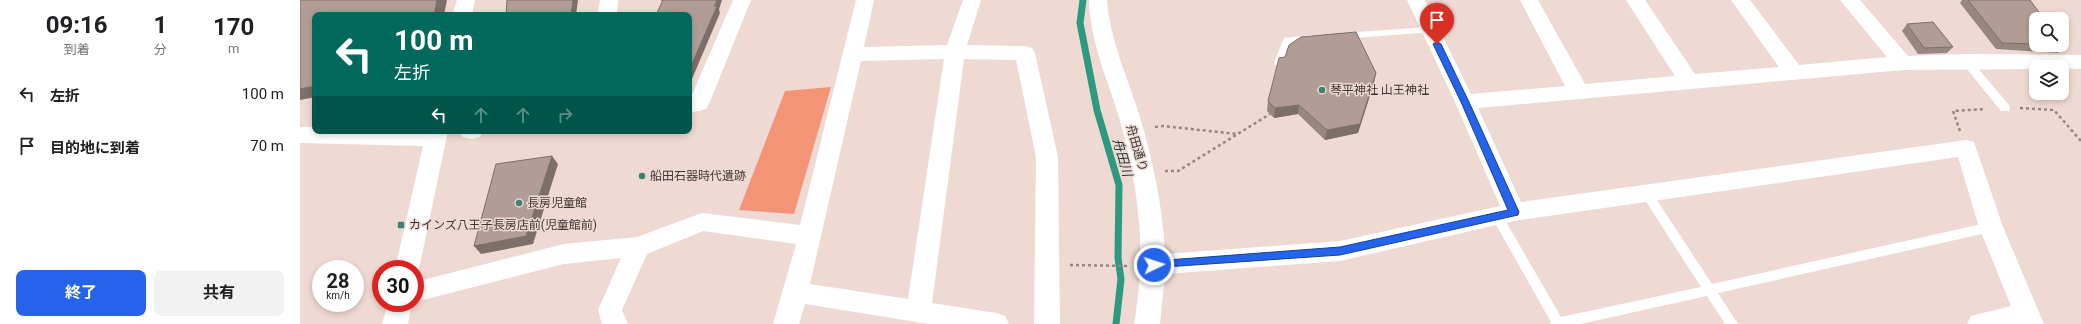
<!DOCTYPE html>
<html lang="ja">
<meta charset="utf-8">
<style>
:root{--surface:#fff;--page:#f2f2f2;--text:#202124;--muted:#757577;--accent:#2563eb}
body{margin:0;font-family:Roboto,"Noto Sans JP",sans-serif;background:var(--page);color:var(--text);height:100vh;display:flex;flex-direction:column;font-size:15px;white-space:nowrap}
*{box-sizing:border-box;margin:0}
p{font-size:13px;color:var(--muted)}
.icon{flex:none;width:22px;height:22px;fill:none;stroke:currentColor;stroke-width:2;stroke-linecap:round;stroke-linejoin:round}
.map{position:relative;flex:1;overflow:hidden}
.side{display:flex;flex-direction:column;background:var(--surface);width:300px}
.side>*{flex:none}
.banner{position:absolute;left:12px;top:12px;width:380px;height:122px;border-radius:8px;box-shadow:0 2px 6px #0003;background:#00695c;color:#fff;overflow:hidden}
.buttons{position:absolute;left:1729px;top:12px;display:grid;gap:8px}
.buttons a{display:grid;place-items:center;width:40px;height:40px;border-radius:8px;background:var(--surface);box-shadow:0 2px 6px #0003;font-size:20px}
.speed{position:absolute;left:12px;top:260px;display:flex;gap:8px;font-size:20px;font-weight:700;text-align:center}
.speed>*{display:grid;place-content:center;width:52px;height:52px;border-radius:50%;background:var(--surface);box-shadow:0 2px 6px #0003;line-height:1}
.speed small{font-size:10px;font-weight:400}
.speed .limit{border:6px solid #d22;background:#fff;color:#111}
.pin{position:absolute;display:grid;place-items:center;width:34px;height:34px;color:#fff;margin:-41px -17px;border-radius:50% 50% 50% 0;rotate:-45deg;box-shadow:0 0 4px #0007}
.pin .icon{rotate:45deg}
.me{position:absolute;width:44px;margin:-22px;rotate:86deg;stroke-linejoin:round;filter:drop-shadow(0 0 3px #0008)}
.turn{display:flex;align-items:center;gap:14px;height:84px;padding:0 16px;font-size:18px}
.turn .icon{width:52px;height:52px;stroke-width:2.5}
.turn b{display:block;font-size:28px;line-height:34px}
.lanes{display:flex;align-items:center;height:38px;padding:0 16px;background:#0003;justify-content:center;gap:20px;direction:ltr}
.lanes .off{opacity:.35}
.eta{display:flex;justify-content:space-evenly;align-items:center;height:68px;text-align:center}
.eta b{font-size:24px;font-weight:700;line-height:28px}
.button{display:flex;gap:8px;margin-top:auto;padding:8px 16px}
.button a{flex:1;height:46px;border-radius:8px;background:var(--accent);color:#fff;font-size:16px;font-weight:700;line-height:46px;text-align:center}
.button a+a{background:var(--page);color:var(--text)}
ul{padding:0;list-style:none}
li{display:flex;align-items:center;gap:12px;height:52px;padding:0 16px}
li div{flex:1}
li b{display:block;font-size:15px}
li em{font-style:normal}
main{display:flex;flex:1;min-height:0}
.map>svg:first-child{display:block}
.green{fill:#f49476}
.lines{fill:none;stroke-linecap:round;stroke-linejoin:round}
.stream{stroke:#2e9981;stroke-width:7}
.path{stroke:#958682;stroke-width:2.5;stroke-dasharray:3 3;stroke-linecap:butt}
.service{fill:#fff;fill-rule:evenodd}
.minor{fill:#fff;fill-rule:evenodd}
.tertiary{fill:#fff;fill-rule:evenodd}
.wall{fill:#988781}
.shaded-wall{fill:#7c6e69}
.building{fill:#b19d96;stroke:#7c6e69}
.route{fill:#2563eb;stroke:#184099}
.poi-dot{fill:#418170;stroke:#efd9d3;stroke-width:1.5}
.labels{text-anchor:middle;stroke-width:3;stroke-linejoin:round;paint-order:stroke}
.poi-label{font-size:12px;fill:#403835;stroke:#efd9d3;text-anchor:start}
.street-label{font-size:12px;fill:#403835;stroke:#efd9d3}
.water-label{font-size:13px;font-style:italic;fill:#213932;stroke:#efd9d3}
</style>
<main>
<section class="side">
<div class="eta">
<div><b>09:16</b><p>到着</p></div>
<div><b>1</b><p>分</p></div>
<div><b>170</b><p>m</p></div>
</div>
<ul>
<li><svg class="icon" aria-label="left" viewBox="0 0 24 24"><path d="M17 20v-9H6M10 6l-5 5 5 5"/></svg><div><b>左折</b></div><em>100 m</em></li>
<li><svg class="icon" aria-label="arrive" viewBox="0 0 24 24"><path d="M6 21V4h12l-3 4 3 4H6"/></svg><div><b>目的地に到着</b></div><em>70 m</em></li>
</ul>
<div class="button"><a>終了</a><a>共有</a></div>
</section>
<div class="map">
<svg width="1781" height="324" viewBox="0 0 1781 324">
<rect width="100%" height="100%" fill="#efd9d3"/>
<path class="green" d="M531,87L494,214L439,210L485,91Z"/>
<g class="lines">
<path class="stream" d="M783,0L780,23L797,110L819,185L818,258L821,279L816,324"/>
<path class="path" d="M1720,108L1754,110L1781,141
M855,127L863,126L937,134
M1660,131L1653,111L1685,109
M865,171H878L970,114
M770,265L829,266"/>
<path class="service" d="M1130,27L1133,28L1135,30L1133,32L1042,39L1037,36L1042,33Z
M1011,35L1016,38L1014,40L991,43L983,65H975L974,63L984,38Z
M1666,57L1670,59L1709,105L1710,108L1709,111H1701L1662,63L1661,61L1662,59Z
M1347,190L1351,191L1412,284L1691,222L1695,224L1697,227L1695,230L1691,232L1418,293L1438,324H1425L1407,296L1280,324H1250L1251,322L1191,216L1193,213H1201L1261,317L1401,287L1343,197L1341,194L1343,191Z"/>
<path class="minor" d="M300,0H318L317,15H297Z
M433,0H451L409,104L406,109L389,113V97H391Z
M556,0H574L564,47L647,45L663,0H681L667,45L725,46L732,48L735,53L758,157L760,324H734L736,157L716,60L664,59L632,303L696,313L705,316L709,324H629L505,304L499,324H473L496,244L403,231L347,254L322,310L328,324H302L298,310L321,258L264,264L115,302V282L264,244L337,237L402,213L500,225ZM644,59L608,299L510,284L561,61Z
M789,0H807C810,41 828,78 840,117C853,162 863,207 865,254L1040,241L1200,206L1155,102L1107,0H1125L1171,94L1265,86L1220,0H1238L1285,84L1375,76L1326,0H1345L1395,74L1479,67L1431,0H1450L1499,65L1587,57L1540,0H1560L1608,56L1666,54L1781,55V69L1736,67V69L1603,70L1178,108L1221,202L1666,140L1674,142L1703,227L1744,324H1667L1671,316L1711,306L1679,227L1658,157L1214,221L1040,261L865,274L860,324H834C847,250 839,189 819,117C807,78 790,41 789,0Z
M159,131H183L180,137L172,139L162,137Z"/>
<path class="tertiary" d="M157,0H175L172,15H152Z
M0,127H15V131H148L119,269L115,276V269H95L123,146L0,143Z
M88,303H112L108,324H82Z"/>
</g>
<path class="wall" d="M1662,0H1730L1736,19V45H1762L1764,46L1758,53L1696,49L1660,3Z
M1607,24L1653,47L1647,53L1618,54L1602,31Z
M1074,83L1058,133L1025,140L998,114L974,118L967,111L968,101Z"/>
<path class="shaded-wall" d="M137,0H147L144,15H134Z
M273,0H278L276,15H271Z
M417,0H422L419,9L420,13L389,86V71Z
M1076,73L1074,83L1058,133L1025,140L1027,130Z
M15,86V97L0,100V89Z
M999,105L998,114L974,118L975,108Z
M252,156L258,164L233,244L181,254L174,246Z"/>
<path class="building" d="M0,0H137L134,15H15V86L0,89Z
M207,0H273L271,15H206Z
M361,0H417L414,6H417L389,71V15H356L363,0Z
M1668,0H1730L1744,19H1736V44L1702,43Z
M1633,22L1653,47L1624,48L1607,24Z
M1056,32L1076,73L1060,124L1027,130L999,105L975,108L968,101L979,58L985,57L989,45L1001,37Z
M1762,43L1764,46L1746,45H1762Z
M252,156L226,236L174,246L196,164Z"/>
<path class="route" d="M1137,42L1141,44L1169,102L1219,212L1218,215L1040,255L850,268L849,265L854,261L1040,247L1208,210L1161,102L1133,44Z"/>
<g class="poi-dot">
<circle cx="1022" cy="90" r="4"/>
<circle cx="342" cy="176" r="4"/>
<circle cx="219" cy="203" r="4"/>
<rect x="97" y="221" width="8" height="8" rx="2"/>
</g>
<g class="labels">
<g class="poi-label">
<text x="1030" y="94">琴平神社 山王神社</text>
<text x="350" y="180">船田石器時代遺跡</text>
<text x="227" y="207">長房児童館</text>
<text x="109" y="229">カインズ八王子長房店前(児童館前)</text>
</g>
<g class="street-label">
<text transform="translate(837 148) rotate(74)" y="4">舟田通り</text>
</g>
<g class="water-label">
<text transform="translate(823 157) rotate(74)" y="5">舟田川</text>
</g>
</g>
</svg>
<div class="buttons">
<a><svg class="icon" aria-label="search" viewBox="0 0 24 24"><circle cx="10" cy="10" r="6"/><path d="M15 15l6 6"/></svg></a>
<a><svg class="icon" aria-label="layers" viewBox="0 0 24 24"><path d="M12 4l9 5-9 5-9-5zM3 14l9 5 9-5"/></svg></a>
</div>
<div class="speed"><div>28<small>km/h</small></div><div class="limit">30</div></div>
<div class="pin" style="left:1137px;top:44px;background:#d93025"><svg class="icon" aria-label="arrive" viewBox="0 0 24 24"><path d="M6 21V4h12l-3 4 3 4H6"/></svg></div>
<svg class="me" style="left:854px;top:265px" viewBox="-20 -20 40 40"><circle r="17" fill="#2563eb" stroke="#fff" stroke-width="3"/><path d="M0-11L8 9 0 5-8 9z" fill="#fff"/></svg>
<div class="banner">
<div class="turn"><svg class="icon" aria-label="left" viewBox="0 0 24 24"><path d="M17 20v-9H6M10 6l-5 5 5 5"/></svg><div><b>100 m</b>左折</div></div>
<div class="lanes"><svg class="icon" aria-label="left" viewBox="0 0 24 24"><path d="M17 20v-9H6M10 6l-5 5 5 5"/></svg><svg class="icon off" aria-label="ahead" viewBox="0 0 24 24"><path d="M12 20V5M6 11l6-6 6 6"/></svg><svg class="icon off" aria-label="ahead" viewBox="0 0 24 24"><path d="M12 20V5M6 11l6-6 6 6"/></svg><svg class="icon off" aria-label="right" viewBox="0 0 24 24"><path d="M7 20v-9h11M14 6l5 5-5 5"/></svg></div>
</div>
</div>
</main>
